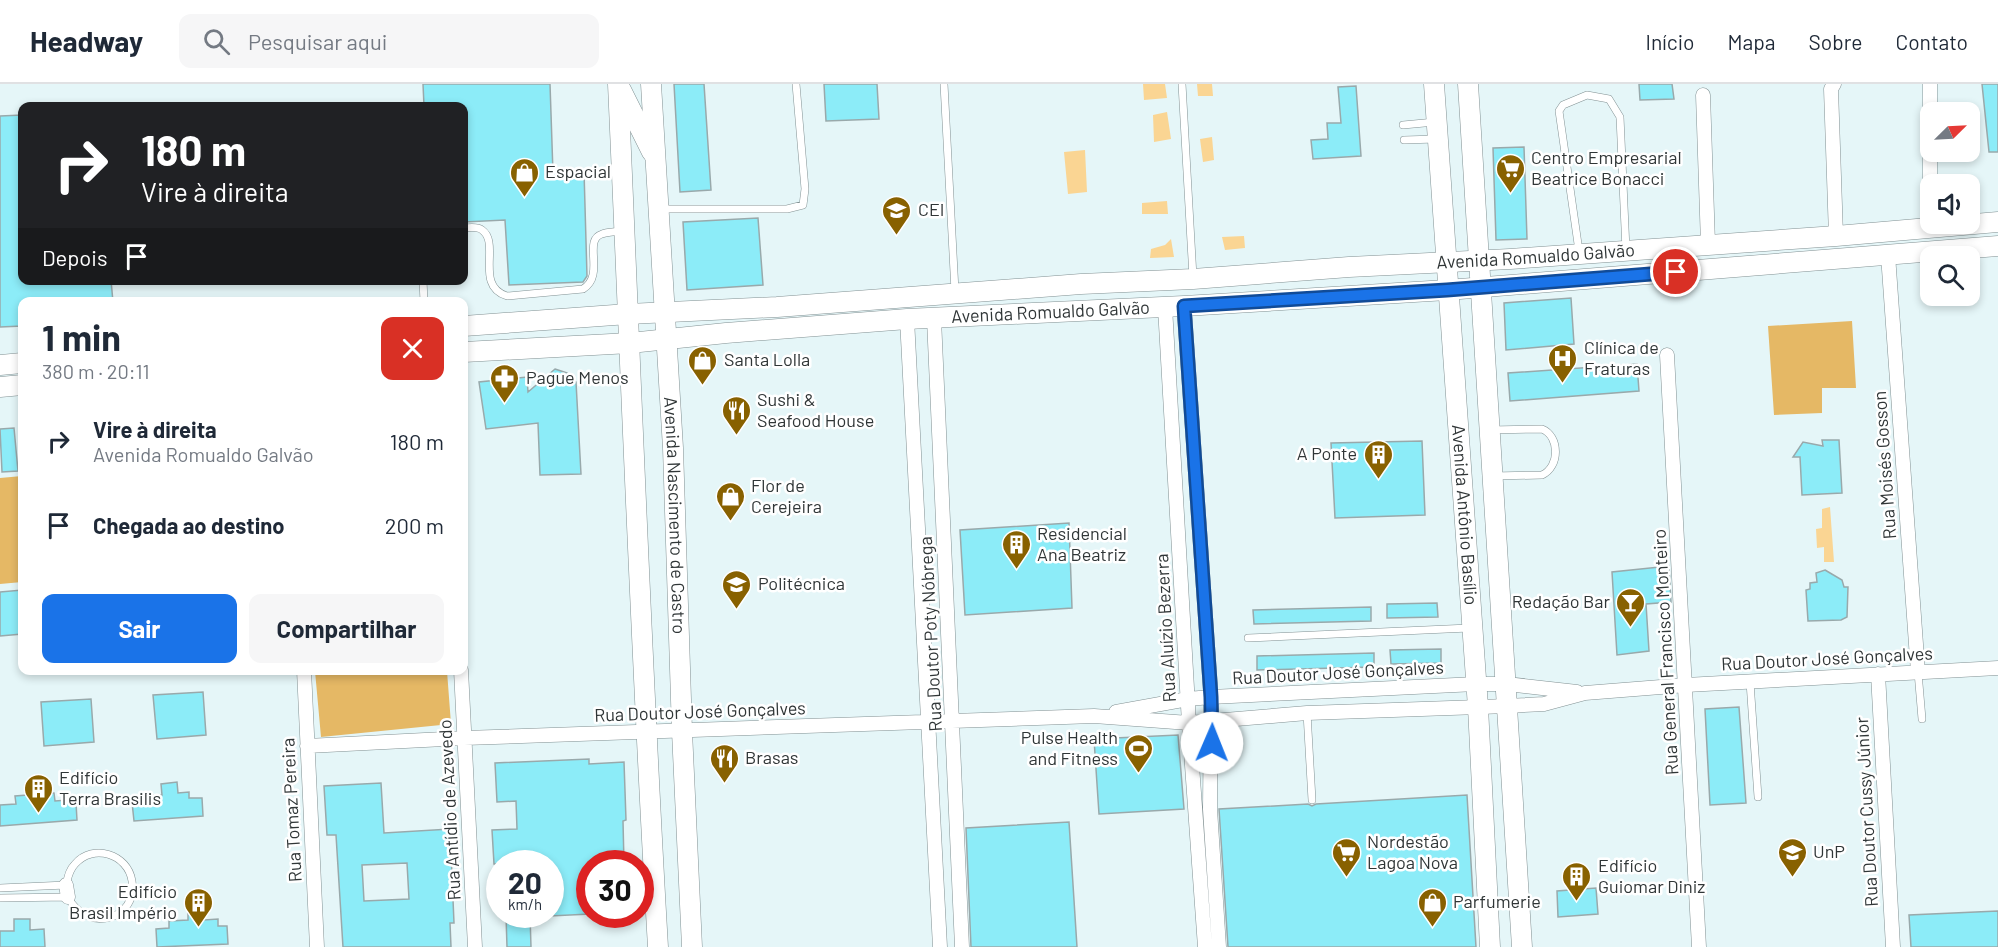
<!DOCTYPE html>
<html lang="pt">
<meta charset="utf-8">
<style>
:root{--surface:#fff;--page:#f6f6f7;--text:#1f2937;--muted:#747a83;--line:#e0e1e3;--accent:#1a73e8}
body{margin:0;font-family:Barlow,sans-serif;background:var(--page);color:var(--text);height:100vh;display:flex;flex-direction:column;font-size:22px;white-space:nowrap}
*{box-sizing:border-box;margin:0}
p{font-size:20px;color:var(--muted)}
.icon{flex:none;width:33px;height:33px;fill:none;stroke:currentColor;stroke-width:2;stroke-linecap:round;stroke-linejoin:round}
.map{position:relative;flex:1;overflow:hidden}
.panel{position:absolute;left:18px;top:213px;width:450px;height:378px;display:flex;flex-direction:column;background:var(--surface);border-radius:12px;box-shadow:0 3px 9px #0003}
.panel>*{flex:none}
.top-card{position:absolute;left:18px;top:18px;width:450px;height:183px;border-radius:12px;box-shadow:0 3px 9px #0003;background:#202124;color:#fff;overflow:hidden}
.needle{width:39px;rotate:66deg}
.buttons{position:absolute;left:1920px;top:18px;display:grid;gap:12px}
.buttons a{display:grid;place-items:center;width:60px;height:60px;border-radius:12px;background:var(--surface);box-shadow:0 3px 9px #0003;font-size:30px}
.speed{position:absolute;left:486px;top:766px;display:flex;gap:12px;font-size:30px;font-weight:700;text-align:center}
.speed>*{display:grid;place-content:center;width:78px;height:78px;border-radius:50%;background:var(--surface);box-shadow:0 3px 9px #0003;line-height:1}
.speed small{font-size:15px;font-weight:400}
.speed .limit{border:9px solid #d22;background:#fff;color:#111}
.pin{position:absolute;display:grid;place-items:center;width:51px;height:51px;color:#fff;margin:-26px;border:3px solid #fff;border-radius:50%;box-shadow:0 2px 6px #0007}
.me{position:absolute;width:66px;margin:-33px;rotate:1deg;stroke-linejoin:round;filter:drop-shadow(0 0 4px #0008)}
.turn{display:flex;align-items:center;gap:21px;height:126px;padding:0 24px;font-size:27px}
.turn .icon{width:78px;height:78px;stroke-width:2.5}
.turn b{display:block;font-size:42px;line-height:51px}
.then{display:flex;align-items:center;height:57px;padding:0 24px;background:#0003;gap:12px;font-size:22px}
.round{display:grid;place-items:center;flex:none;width:63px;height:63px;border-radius:12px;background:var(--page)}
.summary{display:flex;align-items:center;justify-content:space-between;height:102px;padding:0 24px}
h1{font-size:36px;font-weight:700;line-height:45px}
.action{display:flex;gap:12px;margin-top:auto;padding:12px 24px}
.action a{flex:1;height:69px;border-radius:12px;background:var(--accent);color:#fff;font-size:24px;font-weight:700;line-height:69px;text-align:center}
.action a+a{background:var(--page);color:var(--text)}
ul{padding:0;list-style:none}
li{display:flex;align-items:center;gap:18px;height:84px;padding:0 24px}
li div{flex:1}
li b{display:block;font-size:22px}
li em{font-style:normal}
header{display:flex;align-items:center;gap:36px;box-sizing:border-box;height:84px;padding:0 30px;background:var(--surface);border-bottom:2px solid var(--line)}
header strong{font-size:28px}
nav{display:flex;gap:33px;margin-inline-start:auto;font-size:21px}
.search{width:420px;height:54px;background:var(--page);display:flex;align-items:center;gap:15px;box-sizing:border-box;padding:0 21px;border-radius:12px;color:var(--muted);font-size:22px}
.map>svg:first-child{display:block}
.green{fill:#e5b865}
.water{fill:#fad593}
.building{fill:#8cecf8;stroke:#99a9ab;stroke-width:1.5;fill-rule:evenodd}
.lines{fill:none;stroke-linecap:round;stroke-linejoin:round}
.lane-casing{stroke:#829193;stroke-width:8}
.street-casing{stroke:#829193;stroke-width:15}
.secondary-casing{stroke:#829193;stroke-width:21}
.lane{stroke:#fff;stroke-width:7}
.street{stroke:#fff;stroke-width:14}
.secondary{stroke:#fff;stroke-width:20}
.route-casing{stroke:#114b97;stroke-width:15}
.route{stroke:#1a73e8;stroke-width:10}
.labels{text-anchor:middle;stroke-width:5;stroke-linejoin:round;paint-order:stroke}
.poi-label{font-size:18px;fill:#303637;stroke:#fff;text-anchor:start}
.street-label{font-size:18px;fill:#303637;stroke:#fff}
</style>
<header>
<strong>Headway</strong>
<div class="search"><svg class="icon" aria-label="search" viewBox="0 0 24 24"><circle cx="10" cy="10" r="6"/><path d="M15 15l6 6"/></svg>Pesquisar aqui</div>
<nav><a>Início</a><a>Mapa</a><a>Sobre</a><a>Contato</a></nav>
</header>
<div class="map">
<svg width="1998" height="863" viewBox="0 0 1998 863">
<rect width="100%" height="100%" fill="#e5f6f8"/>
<path class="green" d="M1852,237L1856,304H1822V329L1774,331L1768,242Z
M22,392V498L0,500V394Z
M315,587H447L451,640L321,653Z"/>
<path class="water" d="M1143,0H1165L1167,14L1144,16Z
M1197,0H1212L1213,12H1198Z
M1167,28L1171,55L1154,58L1153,31Z
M1212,53L1214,76L1203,78L1200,55Z
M1085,66L1087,108L1068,110L1064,68Z
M1167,117L1168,130H1142V119Z
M1244,152L1245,164L1225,166L1222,153Z
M1171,155L1174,173L1150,174L1151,165L1165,161Z
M1830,423L1834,478H1824V463L1817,464L1816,445L1822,444V425Z"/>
<path class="building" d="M423,0H550L553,89L584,87L587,192L583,198L509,201L505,136L464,138V22H424Z
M674,0H704L711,106L680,108Z
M824,0H877L879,35L826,37Z
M1639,0H1672L1674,15L1640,16Z
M1982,0H1998V68H1989Z
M1356,2L1361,72L1313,75L1311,56L1328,55L1327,39H1341L1338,3Z
M22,31V196H111L113,218H22V242L0,243V32Z
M1524,63L1527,155L1496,156L1493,64Z
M758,134L763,201L687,206L683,138Z
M1571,214L1574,260L1506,266L1504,219Z
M1637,280L1639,307L1510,317L1508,289Z
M555,285L567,289L576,298L581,390L540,391L538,339L486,345L479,298L527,293L528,308Z
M14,344L18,387L2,388L0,345Z
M1822,356H1839L1842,409L1802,411L1800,373H1793L1803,358L1823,362Z
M1422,357L1425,431L1335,434L1331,359Z
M1069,439L1072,524L965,531L960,446Z
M1669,482L1671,518L1646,520L1649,567L1617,571L1612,488Z
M1825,486L1842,496L1844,503H1848L1847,533L1841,536L1808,537L1806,506L1810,505V499L1817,498L1816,489Z
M22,506V550L0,552V508Z
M1437,519L1438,533L1387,534V520Z
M1371,523V537L1254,540L1253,526Z
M1441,565V579L1391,580L1390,566Z
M1374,569V583L1257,586V572Z
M203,608L206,651L157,655L153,611Z
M91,615L94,658L44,662L41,618Z
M1739,623L1746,719L1710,721L1705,625Z
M1178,651L1184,725L1099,730L1094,655Z
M589,675V680L624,678L626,736L623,737L624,780H590V830L550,832V780H494L492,746L517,745L516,717L497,718L495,679Z
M177,698L178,709L189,708V714H202L203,732L134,737L132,718L149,717L148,711H162L161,700Z
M381,699L384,749L450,745L454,839H450L451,863H343L336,751H327L324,702ZM407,779L409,815L364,817L362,781Z
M54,709L55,717L68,716L69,720L76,719L77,736L0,742V721L16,720L15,712Z
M1467,711L1476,863H1228L1219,725L1308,720L1312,722L1316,720Z
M1069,738L1077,863H971L966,744Z
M1596,804L1598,830L1558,833L1557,807Z
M204,824V836L218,835V842H227L228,860L157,863L156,845L169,844V837L188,836V825Z
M1998,827V863H1911L1909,831Z
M506,831H530L531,863H507Z
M14,835H30V846L44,845L45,863H0V847H14Z"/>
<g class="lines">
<defs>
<path id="lane" d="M944,0L955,207
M1182,0L1193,193
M1403,41L1435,38
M1404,56L1436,55
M662,125H787L803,121L805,105L796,0
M464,144C469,144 477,142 482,146C501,159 474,202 507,212L583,205C606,191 582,156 602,150C607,148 615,148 621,147
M1579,167L1559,27L1563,21L1587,11L1609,15L1620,33L1626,166
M423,196L424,218
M1491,346L1542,345C1560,352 1560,383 1542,391L1494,392
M1248,554L1469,544
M1918,588L1922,635
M1750,598L1758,713
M1307,629L1312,716
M0,804L66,801C68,793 69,786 75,780C93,759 128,770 132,797C138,836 87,850 68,813L0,814"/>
<path id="street" d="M1834,0L1831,5L1836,152
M1930,0V124
M1703,11L1708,160
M1888,171L1918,588
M1184,222L1211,613L1210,725L1219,863
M1165,223L1189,639L1205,863
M907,235L940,863
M934,235L962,863
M1667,271L1699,863
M304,586L317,863
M461,586L475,863
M1878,590L1893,863
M1116,628L1188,615L1211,613L1476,600H1507L1577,608
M307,662L464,654L1094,632L1189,639L1307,629L1508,622L1544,620L1585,609L1686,601L1998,584
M66,801L68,813"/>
<g id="secondary">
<path d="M618,0C631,288 641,576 658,863"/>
<path id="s1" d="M651,0L673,364L682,647L692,863"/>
<path id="s2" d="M1434,0L1478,623L1490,863"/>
<path d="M1468,0L1522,863"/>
<path d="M621,6L652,68"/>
<path id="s3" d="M464,242L628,230L777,223L1081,200L1193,195L1349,183L1510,175L1836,152L1998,138"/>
<path id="s4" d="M464,268L630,259L726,249L907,235L1184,222L1447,206L1998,162"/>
<path d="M0,281L22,279"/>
<path d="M0,303L22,301"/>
</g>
</defs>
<use href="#lane" class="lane-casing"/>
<use href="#street" class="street-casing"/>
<use href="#secondary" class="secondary-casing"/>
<use href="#lane" class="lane"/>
<use href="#street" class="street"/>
<use href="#secondary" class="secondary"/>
</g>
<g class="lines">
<defs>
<path id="route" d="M1212,659L1211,613L1184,222L1447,206L1676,188"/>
</defs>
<use href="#route" class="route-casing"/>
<use href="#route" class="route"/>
</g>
<defs>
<symbol id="supermarket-pin" viewBox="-11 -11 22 30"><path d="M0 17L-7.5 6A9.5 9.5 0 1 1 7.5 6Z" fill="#886100" stroke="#fff"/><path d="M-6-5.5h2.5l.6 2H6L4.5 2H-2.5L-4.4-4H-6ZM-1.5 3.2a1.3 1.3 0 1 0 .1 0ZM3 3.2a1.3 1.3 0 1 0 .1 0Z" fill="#fff"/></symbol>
<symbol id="shop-pin" viewBox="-11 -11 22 30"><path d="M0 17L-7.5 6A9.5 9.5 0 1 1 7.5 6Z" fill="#886100" stroke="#fff"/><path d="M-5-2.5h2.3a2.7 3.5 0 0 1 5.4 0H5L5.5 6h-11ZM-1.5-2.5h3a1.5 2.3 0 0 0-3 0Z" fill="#fff"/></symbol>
<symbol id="school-pin" viewBox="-11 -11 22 30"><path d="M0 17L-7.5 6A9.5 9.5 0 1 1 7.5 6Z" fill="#886100" stroke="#fff"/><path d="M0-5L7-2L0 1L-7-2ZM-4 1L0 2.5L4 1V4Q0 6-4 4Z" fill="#fff"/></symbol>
<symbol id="hospital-pin" viewBox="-11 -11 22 30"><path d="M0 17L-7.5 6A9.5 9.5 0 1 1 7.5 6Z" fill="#886100" stroke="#fff"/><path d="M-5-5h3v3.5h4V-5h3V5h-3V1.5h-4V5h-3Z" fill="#fff"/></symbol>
<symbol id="pharmacy-pin" viewBox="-11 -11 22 30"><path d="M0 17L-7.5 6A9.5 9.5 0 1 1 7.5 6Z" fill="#886100" stroke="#fff"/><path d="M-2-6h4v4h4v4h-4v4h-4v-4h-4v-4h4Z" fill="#fff"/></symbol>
<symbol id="restaurant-pin" viewBox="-11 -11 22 30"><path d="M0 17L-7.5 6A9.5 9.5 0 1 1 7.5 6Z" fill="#886100" stroke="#fff"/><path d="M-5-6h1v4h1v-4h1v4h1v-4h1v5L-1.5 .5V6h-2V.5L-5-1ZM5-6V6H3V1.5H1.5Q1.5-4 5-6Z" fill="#fff"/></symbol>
<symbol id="building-pin" viewBox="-11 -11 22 30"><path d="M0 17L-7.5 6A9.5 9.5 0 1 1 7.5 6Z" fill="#886100" stroke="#fff"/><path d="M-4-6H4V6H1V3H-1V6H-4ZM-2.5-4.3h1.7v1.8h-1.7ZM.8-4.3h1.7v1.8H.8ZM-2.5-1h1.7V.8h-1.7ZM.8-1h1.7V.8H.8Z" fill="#fff"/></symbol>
<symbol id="bar-pin" viewBox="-11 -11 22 30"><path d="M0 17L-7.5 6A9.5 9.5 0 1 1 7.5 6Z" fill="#886100" stroke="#fff"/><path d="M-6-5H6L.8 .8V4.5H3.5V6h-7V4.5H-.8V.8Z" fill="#fff"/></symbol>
<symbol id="stadium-pin" viewBox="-11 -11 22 30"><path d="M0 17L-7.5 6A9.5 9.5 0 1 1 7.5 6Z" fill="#886100" stroke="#fff"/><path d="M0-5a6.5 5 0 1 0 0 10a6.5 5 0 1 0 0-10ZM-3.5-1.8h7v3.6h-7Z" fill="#fff"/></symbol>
<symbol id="university-pin" viewBox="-11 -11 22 30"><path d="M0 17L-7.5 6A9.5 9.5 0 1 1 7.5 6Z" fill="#886100" stroke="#fff"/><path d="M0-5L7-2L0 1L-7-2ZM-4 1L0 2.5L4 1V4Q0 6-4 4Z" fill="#fff"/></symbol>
</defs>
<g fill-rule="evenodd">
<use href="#supermarket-pin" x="1494" y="68" width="33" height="45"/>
<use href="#shop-pin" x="508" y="72" width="33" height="45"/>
<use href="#school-pin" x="880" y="110" width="33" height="45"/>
<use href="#hospital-pin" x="1546" y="258" width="33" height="45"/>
<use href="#shop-pin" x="686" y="260" width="33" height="45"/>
<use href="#pharmacy-pin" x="488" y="278" width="33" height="45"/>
<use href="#restaurant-pin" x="720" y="310" width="33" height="45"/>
<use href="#building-pin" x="1362" y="354" width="33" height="45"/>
<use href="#shop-pin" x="714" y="396" width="33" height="45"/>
<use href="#building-pin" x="1000" y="444" width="33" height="45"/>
<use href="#school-pin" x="720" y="484" width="33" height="45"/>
<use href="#bar-pin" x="1614" y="502" width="33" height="45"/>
<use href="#stadium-pin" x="1122" y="648" width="33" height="45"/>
<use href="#restaurant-pin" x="708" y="658" width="33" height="45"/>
<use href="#building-pin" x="22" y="688" width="33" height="45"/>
<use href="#supermarket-pin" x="1330" y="752" width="33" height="45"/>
<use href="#university-pin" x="1776" y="752" width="33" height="45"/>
<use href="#building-pin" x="1560" y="776" width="33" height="45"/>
<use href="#building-pin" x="182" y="802" width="33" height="45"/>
<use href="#shop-pin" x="1416" y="802" width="33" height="45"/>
</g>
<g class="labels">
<g class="poi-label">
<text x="1531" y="80">Centro Empresarial<tspan x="1531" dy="21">Beatrice Bonacci</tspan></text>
<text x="545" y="94">Espacial</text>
<text x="918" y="132">CEI</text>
<text x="1584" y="270">Clínica de<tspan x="1584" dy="21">Fraturas</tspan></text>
<text x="724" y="282">Santa Lolla</text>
<text x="526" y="300">Pague Menos</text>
<text x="757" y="322">Sushi &amp;<tspan x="757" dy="21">Seafood House</tspan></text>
<text x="1357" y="376" text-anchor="end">A Ponte</text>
<text x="751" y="408">Flor de<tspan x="751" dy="21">Cerejeira</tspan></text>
<text x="1037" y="456">Residencial<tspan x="1037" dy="21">Ana Beatriz</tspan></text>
<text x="758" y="506">Politécnica</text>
<text x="1610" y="524" text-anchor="end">Redação Bar</text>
<text x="1118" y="660" text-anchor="end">Pulse Health<tspan x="1118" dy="21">and Fitness</tspan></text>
<text x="745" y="680">Brasas</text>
<text x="59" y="700">Edifício<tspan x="59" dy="21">Terra Brasilis</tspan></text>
<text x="1367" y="764">Nordestão<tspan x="1367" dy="21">Lagoa Nova</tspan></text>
<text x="1813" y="774">UnP</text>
<text x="1598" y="788">Edifício<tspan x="1598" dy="21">Guiomar Diniz</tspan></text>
<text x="177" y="814" text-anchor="end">Edifício<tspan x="177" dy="21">Brasil Império</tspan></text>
<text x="1453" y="824">Parfumerie</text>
</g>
<g class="street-label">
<text dy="6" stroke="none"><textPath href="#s3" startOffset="1074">Avenida Romualdo Galvão</textPath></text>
<text dy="6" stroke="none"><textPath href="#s4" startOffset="588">Avenida Romualdo Galvão</textPath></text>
<text transform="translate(1885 381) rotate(-94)" y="6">Rua Moisés Gosson</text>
<text dy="6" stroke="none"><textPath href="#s1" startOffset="432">Avenida Nascimento de Castro</textPath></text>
<text dy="6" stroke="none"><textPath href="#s2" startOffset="432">Avenida Antônio Basílio</textPath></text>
<text transform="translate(1166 544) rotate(-93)" y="6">Rua Aluízio Bezerra</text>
<text transform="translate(931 550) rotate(-93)" y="6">Rua Doutor Poty Nóbrega</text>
<text transform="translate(1666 568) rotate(-93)" y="6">Rua General Francisco Monteiro</text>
<text transform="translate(1827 575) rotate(-3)" y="6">Rua Doutor José Gonçalves</text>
<text transform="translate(1338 589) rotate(-3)" y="6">Rua Doutor José Gonçalves</text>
<text transform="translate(700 628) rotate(-2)" y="6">Rua Doutor José Gonçalves</text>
<text transform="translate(292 726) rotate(-93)" y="6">Rua Tomaz Pereira</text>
<text transform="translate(450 726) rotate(-93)" y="6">Rua Antídio de Azevedo</text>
<text transform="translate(1867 728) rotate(-93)" y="6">Rua Doutor Cussy Júnior</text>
</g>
</g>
</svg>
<div class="buttons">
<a><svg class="needle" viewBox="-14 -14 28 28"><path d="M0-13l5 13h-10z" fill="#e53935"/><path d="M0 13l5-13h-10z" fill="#747a83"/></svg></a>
<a><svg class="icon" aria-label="sound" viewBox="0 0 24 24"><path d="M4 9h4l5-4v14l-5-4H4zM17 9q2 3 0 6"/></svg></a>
<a><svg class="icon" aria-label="search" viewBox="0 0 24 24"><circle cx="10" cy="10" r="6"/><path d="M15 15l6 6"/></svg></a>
</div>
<div class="speed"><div>20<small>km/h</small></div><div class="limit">30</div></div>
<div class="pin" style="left:1676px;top:188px;background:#d93025"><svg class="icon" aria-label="arrive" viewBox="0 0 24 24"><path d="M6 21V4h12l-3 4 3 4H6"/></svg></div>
<svg class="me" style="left:1212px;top:659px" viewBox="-20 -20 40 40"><circle r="19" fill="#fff"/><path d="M0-13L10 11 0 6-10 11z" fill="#1a73e8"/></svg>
<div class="top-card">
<div class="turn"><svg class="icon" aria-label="right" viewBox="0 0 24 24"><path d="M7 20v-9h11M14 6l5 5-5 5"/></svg><div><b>180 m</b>Vire à direita</div></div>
<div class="then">Depois<svg class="icon" aria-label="arrive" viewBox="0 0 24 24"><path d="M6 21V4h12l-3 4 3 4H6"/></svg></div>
</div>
<section class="panel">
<div class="summary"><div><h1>1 min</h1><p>380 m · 20:11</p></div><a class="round" style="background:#d93025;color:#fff"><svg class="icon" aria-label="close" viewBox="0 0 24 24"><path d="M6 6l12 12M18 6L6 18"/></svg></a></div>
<ul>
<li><svg class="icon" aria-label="right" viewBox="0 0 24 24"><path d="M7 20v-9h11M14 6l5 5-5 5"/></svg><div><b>Vire à direita</b><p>Avenida Romualdo Galvão</p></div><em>180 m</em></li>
<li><svg class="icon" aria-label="arrive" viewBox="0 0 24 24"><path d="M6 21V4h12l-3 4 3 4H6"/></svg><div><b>Chegada ao destino</b></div><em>200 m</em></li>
</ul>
<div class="action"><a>Sair</a><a>Compartilhar</a></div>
</section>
</div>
